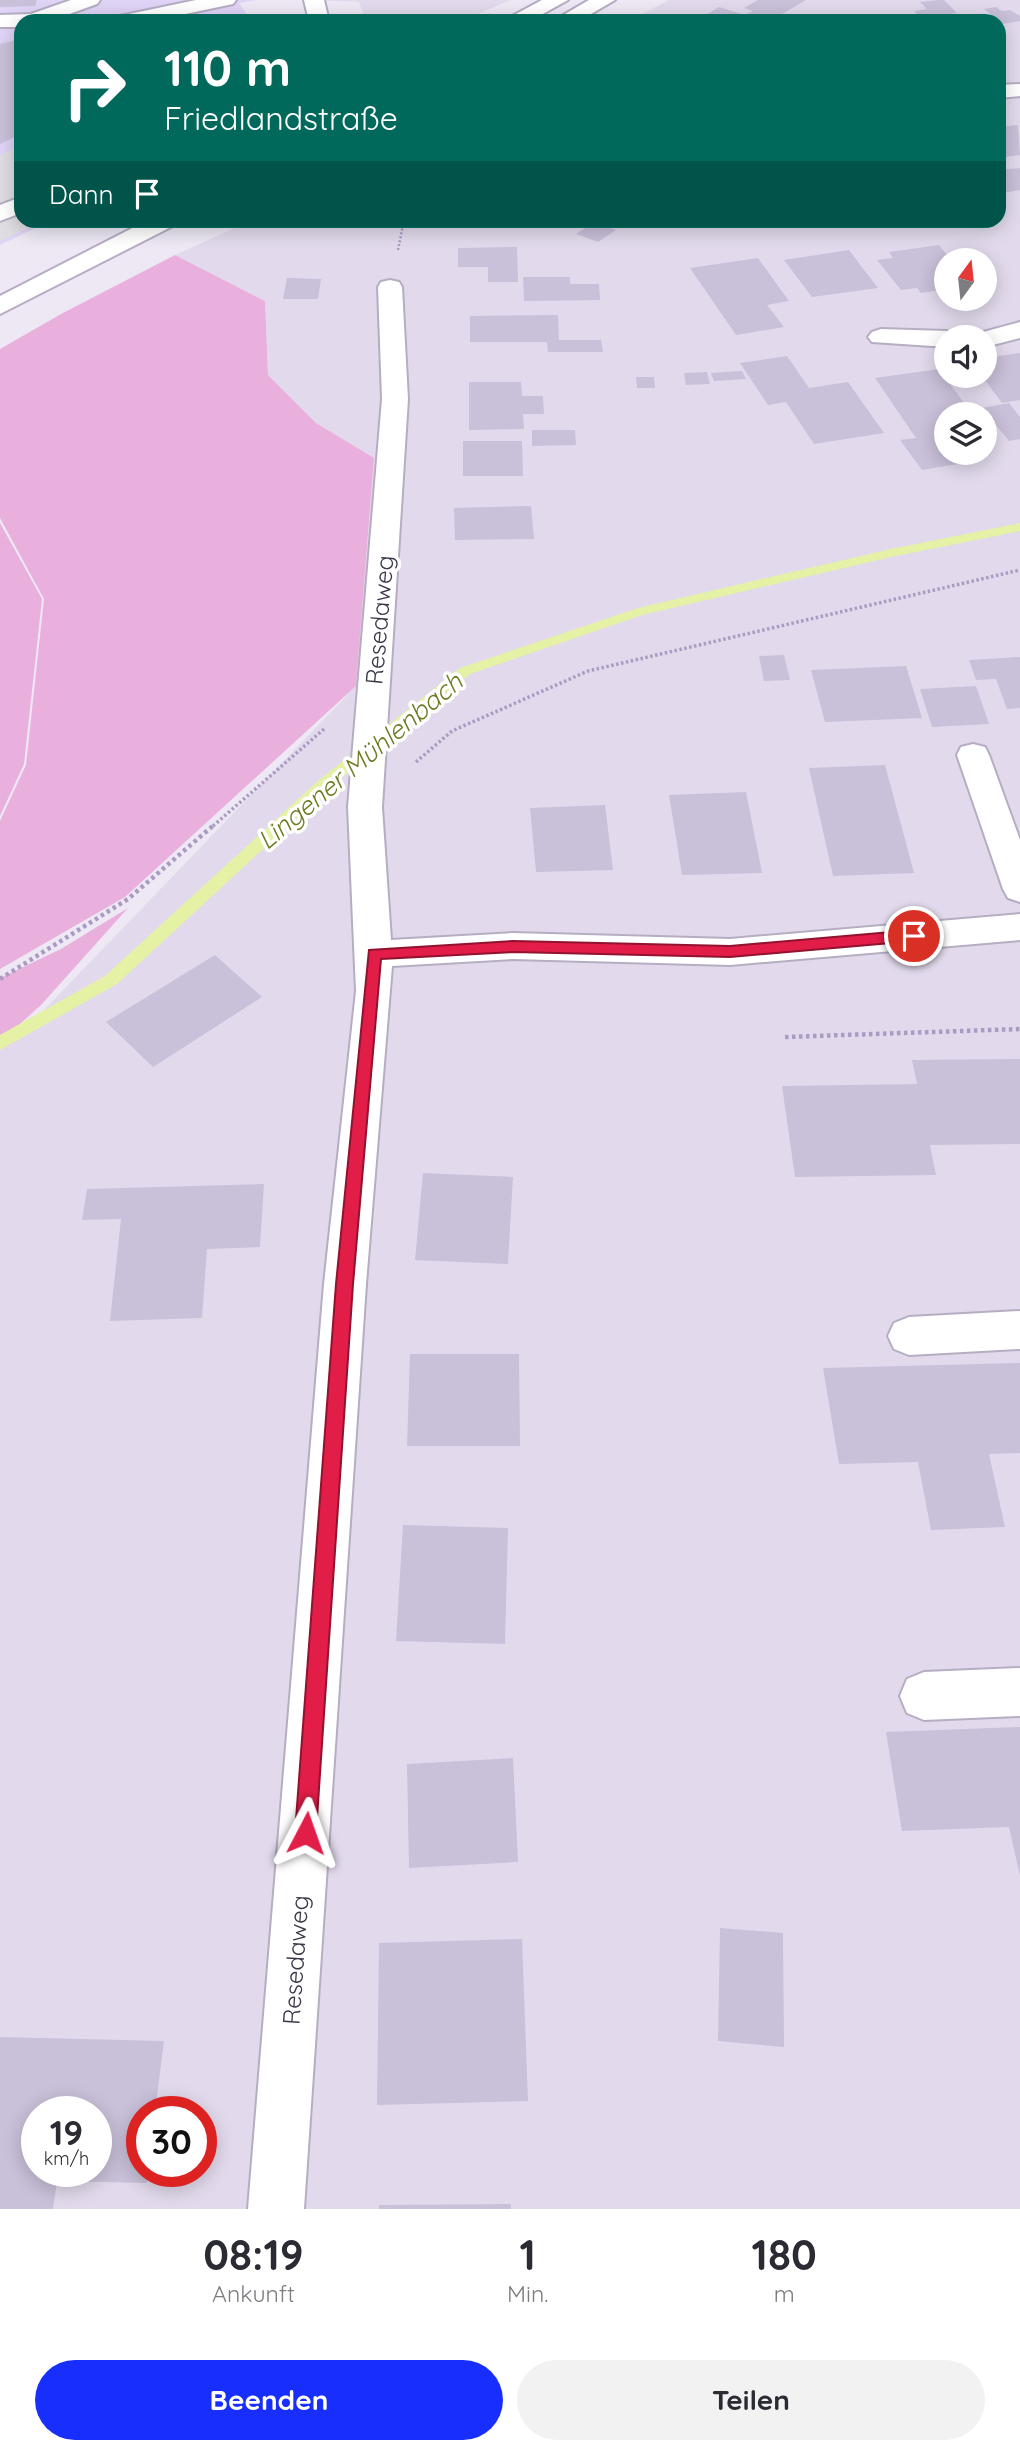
<!DOCTYPE html>
<html lang="de">
<meta charset="utf-8">
<style>
:root{--surface:#fff;--page:#f2f2f3;--text:#2b2b33;--muted:#7c7c81;--accent:#172efc}
body{margin:0;font-family:Quicksand,sans-serif;background:var(--page);color:var(--text);height:100vh;display:flex;flex-direction:column;font-size:26px;white-space:nowrap}
*{box-sizing:border-box;margin:0}
p{font-size:23px;color:var(--muted)}
.icon{flex:none;width:38px;height:38px;fill:none;stroke:currentColor;stroke-width:2;stroke-linecap:round;stroke-linejoin:round}
.map{position:relative;height:2209px;overflow:hidden}
.sheet{display:flex;flex-direction:column;background:var(--surface);flex:1}
.sheet>*{flex:none}
.guide{position:absolute;left:14px;top:14px;width:992px;height:214px;border-radius:21px;box-shadow:0 4px 18px #0003;background:#00695c;color:#fff;overflow:hidden}
.needle{width:46px;rotate:15deg}
.fabs{position:absolute;left:934px;top:248px;display:grid;gap:14px}
.fabs a{display:grid;place-items:center;width:63px;height:63px;border-radius:50%;background:var(--surface);box-shadow:0 4px 18px #0003;font-size:35px}
.speed{position:absolute;left:21px;top:2096px;display:flex;gap:14px;font-size:35px;font-weight:700;text-align:center}
.speed>*{display:grid;place-content:center;width:91px;height:91px;border-radius:50%;background:var(--surface);box-shadow:0 4px 18px #0003;line-height:1}
.speed small{font-size:18px;font-weight:400}
.speed .limit{border:10px solid #d22;background:#fff;color:#111}
.pin{position:absolute;display:grid;place-items:center;width:60px;height:60px;color:#fff;margin:-30px;border:4px solid #fff;border-radius:50%;box-shadow:0 2px 7px #0007}
.me{position:absolute;width:77px;margin:-38px;rotate:4deg;stroke-linejoin:round;filter:drop-shadow(0 0 5px #0008)}
.turn{display:flex;align-items:center;gap:24px;height:147px;padding:0 35px;font-size:32px}
.turn .icon{width:91px;height:91px;stroke-width:2.5}
.turn b{display:block;font-size:49px;line-height:60px}
.then{display:flex;align-items:center;height:66px;padding:0 35px;background:#0003;gap:14px;font-size:26px}
.eta{display:flex;justify-content:space-evenly;align-items:center;height:119px;text-align:center}
.eta b{font-size:42px;font-weight:700;line-height:49px}
.button{display:flex;gap:14px;margin-top:auto;padding:14px 35px}
.button a{flex:1;height:80px;border-radius:42px;background:var(--accent);color:#fff;font-size:28px;font-weight:700;line-height:80px;text-align:center}
.button a+a{background:var(--page);color:var(--text)}
.map>svg:first-child{display:block}
.residential{fill:#e2daec;fill-rule:evenodd}
.commercial{fill:#dfd3f6}
.green{fill:#e9b0de}
.parking{fill:#dfdde2}
.lines{fill:none;stroke-linecap:round;stroke-linejoin:round}
.stream{fill:#e5f1a4;fill-rule:evenodd}
.building{fill:#c9c0d9;fill-rule:evenodd}
.minor-casing{stroke:#b6adc3;stroke-width:4}
.path-far2{stroke:#ab9bc2;stroke-width:2.5;stroke-dasharray:2 2;stroke-linecap:butt}
.path-far1{stroke:#ab9bc2;stroke-width:3.5;stroke-dasharray:2.5 2.5;stroke-linecap:butt}
.path{stroke:#ab9bc2;stroke-width:4.5;stroke-dasharray:3.5 3.5;stroke-linecap:butt}
.minor{fill:#fff;fill-rule:evenodd}
.route{fill:#e11d48;stroke:#92132f;stroke-width:2}
.labels{text-anchor:middle;stroke-width:7;stroke-linejoin:round;paint-order:stroke}
.street-label{font-size:24px;fill:#3d3648;stroke:#fff}
.water-label{font-size:26px;font-style:italic;fill:#6d7c23;stroke:#fff}
</style>
<div class="map">
<svg width="1020" height="2209" viewBox="0 0 1020 2209">
<rect width="100%" height="100%" fill="#ede8f4"/>
<path class="residential" d="M314,0H510L462,21H366L359,2Z
M669,0H1020V2209H0V1048L46,1008L356,686L374,459L316,423L268,375L265,301L175,255L252,220H999V21H629ZM947,261H985V299H947ZM947,338H985V376H947ZM947,415H985V453H947ZM37,2112H96V2172H37ZM142,2112H201V2172H142Z"/>
<path class="commercial" d="M0,0H256L239,3L251,21H21V220L50,221L0,245Z"/>
<path class="green" d="M175,255L265,301L268,375L316,423L374,458L356,686L125,897L0,969V821L26,765L44,599L0,518V349L61,314Z
M0,523L42,599L24,764L0,816Z
M128,908L41,1005L0,1042V978L61,949Z"/>
<path class="parking" d="M21,145V220L43,221L0,241V155Z"/>
<g class="lines">
<path class="stream" d="M1020,523V531L891,557L642,615L470,674L329,788L117,984L0,1050V1035L105,976L319,780L460,668L638,608L891,549Z"/>
</g>
<path class="building" d="M0,0H37L35,6L0,7Z
M758,0H806L770,21H726L706,15L719,7L744,15L753,11L744,8Z
M939,0H944L957,13L933,16L938,21H882L918,15L914,11L927,9L920,2Z
M996,7L1002,11L1010,10L1020,16V21L1003,24L984,9Z
M21,39V134L0,144V44Z
M1018,125L1020,155L999,158V127Z
M1020,168V190L1003,193L999,189V170Z
M594,222L616,230L598,242L576,234Z
M939,245L952,261H947V289L921,293L917,288L901,290L877,260L893,258L889,252Z
M517,247L518,282H488V267H458V248Z
M849,250L878,288L812,297L784,260Z
M758,258L789,301L767,305L784,327L736,335L690,268Z
M523,277H570V284H599L600,300L524,301Z
M287,278L321,279L318,299H283Z
M558,315L559,340H601L603,352H548L547,342H470V316Z
M1020,353V400L1002,403L982,376H985V358Z
M787,356L809,388L848,382L884,433L814,444L786,402L768,405L740,363Z
M939,369L973,415H947V434L942,435L947,441V453H956L964,463L922,470L900,440L916,438L875,378Z
M742,371L746,379L714,381L711,373Z
M707,372L710,384L686,385L684,373Z
M636,377H654L655,388H637Z
M469,382H521L522,396H543L544,414H523L524,429L469,430Z
M1009,403L1020,417V439L1009,441L982,408Z
M532,430H575L576,445L532,446Z
M463,441H522L523,476H463Z
M531,506L534,539L455,540L454,508Z
M784,655L790,680L764,681L759,656Z
M1020,657V708L1007,709L996,679L976,680L969,660Z
M906,666L922,718L825,722L811,670Z
M976,686L989,724L932,727L920,689Z
M885,765L914,873L833,876L809,768Z
M746,792L762,873L682,875L669,795Z
M605,805L613,870L536,872L530,808Z
M215,955L262,997L153,1067L106,1022Z
M1020,1059V1144L930,1145L936,1175L795,1177L782,1086L917,1084L912,1060Z
M423,1173L513,1177L508,1264L415,1260Z
M264,1184L260,1247L207,1249L202,1318L110,1321L121,1219L82,1220L87,1189Z
M410,1354H519L520,1446H407Z
M1020,1363V1453L989,1454L1005,1527L931,1530L918,1462L839,1464L823,1368Z
M403,1525L508,1528L505,1644L396,1641Z
M1020,1727V1876L1009,1827L902,1831L886,1732Z
M513,1758L518,1862L409,1868L407,1764Z
M720,1928L783,1933L784,2047L718,2041Z
M522,1939L528,2101L377,2105L379,1943Z
M0,2037L164,2041L155,2112H142V2172H148L147,2183L57,2181L53,2209H0ZM37,2112H96V2172H37Z
M511,2204V2209H379V2205Z"/>
<g class="lines">
<defs>
<path id="minor" d="M71,0H100L97,4L50,21H21V27H0V15L31,14Z
M196,0H236L233,4L152,21H112L115,17Z
M304,0H324L329,21H309Z
M542,0H568L530,21H503Z
M589,0H615L579,21H553Z
M1020,84V96L999,98V85Z
M21,197V213L0,221V205Z
M148,220H179L175,225L0,314V296Z
M390,280L399,282L402,287L408,399L382,807L391,940L513,933L730,939L1020,914V940L730,965L513,959L392,966L366,1284L304,2209H248L324,1284L356,991L348,807L382,399L378,287L381,282Z
M1020,322V338L985,347V338H973L976,334Z
M881,329L947,331L959,338H947V347L872,342L868,337L872,332Z
M973,744L985,747L989,755L1020,840V902L1008,898L1003,889L957,755L961,747Z
M1020,1311V1349L909,1355L894,1349L888,1336L894,1323L909,1317Z
M1020,1668V1716L924,1720L907,1713L900,1696L907,1679L924,1672Z"/>
</defs>
<use href="#minor" class="minor-casing"/>
<path class="path-far2" d="M206,226L217,220
M398,250L404,220"/>
<path class="path-far1" d="M416,762L452,731L588,671L1020,570
M213,826L324,729"/>
<path class="path" d="M0,979L128,899L215,824
M785,1037L1020,1029"/>
<use href="#minor" class="minor"/>
</g>
<path class="route" d="M914,930L922,936L914,941L730,957L513,952L381,959L353,1284L316,1833L313,1841L306,1844L298,1841L295,1833L336,1284L369,950L513,941L730,946Z"/>
<g class="labels">
<g class="street-label">
<text transform="translate(380 620) rotate(-85)" y="8">Resedaweg</text>
<text transform="translate(296 1960) rotate(-86)" y="8">Resedaweg</text>
</g>
<g class="water-label">
<text transform="translate(360 761) rotate(-40)" y="9">Lingener Mühlenbach</text>
</g>
</g>
</svg>
<div class="fabs">
<a><svg class="needle" viewBox="-14 -14 28 28"><path d="M0-13l5 13h-10z" fill="#e53935"/><path d="M0 13l5-13h-10z" fill="#7c7c81"/></svg></a>
<a><svg class="icon" aria-label="sound" viewBox="0 0 24 24"><path d="M4 9h4l5-4v14l-5-4H4zM17 9q2 3 0 6"/></svg></a>
<a><svg class="icon" aria-label="layers" viewBox="0 0 24 24"><path d="M12 4l9 5-9 5-9-5zM3 14l9 5 9-5"/></svg></a>
</div>
<div class="speed"><div>19<small>km/h</small></div><div class="limit">30</div></div>
<div class="pin" style="left:914px;top:936px;background:#d93025"><svg class="icon" aria-label="arrive" viewBox="0 0 24 24"><path d="M6 21V4h12l-3 4 3 4H6"/></svg></div>
<svg class="me" style="left:306px;top:1833px" viewBox="-20 -20 40 40"><path d="M0-17L14 15 0 8-14 15z" fill="#e11d48" stroke="#fff" stroke-width="4"/></svg>
<div class="guide">
<div class="turn"><svg class="icon" aria-label="right" viewBox="0 0 24 24"><path d="M7 20v-9h11M14 6l5 5-5 5"/></svg><div><b>110 m</b>Friedlandstraße</div></div>
<div class="then">Dann<svg class="icon" aria-label="arrive" viewBox="0 0 24 24"><path d="M6 21V4h12l-3 4 3 4H6"/></svg></div>
</div>
</div>
<section class="sheet">
<div class="eta">
<div><b>08:19</b><p>Ankunft</p></div>
<div><b>1</b><p>Min.</p></div>
<div><b>180</b><p>m</p></div>
</div>
<div class="button"><a>Beenden</a><a>Teilen</a></div>
</section>
